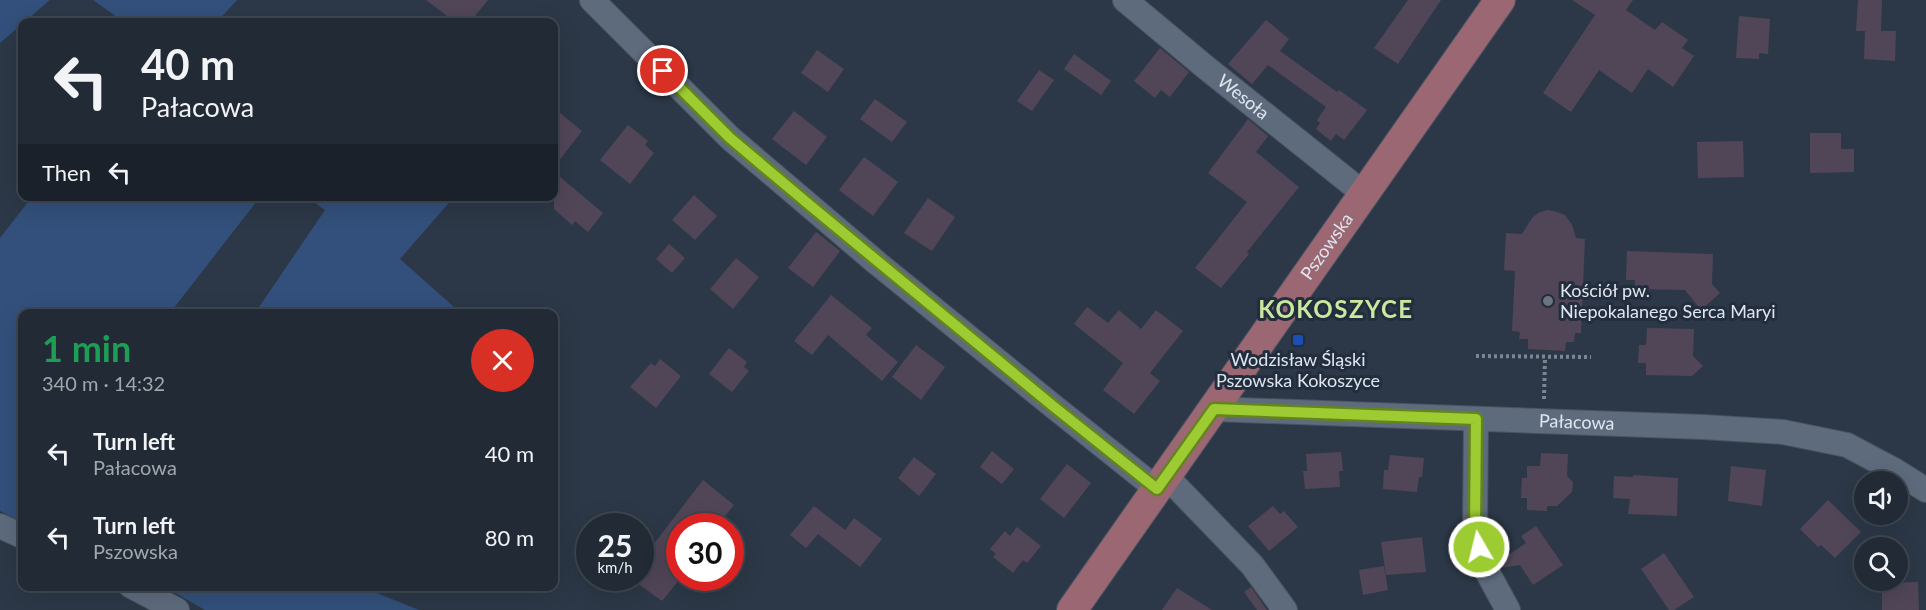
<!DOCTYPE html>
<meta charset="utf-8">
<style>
:root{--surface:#212a35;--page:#29323d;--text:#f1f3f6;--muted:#a2a7ad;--line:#3e4650}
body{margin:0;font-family:Lato,sans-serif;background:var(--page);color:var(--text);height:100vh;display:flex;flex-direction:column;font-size:22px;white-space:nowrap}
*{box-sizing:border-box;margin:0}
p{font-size:20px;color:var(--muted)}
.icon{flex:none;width:33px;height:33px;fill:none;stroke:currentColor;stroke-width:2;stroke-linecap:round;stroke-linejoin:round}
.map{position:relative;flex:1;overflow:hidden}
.side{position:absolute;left:18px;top:309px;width:540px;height:282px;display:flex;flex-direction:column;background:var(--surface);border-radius:12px;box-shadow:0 6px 24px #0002,0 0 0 2px var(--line)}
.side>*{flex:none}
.banner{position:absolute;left:18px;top:18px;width:540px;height:183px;border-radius:12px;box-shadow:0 6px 24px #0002,0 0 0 2px var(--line);background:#212a35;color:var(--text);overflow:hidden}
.fabs{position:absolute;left:1854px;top:471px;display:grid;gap:12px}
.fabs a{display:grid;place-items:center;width:54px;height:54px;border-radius:50%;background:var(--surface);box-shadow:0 6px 24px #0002,0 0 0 2px var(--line);font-size:30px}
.speed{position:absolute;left:576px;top:513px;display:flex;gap:12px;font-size:30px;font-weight:700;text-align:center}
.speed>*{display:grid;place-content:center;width:78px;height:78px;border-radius:50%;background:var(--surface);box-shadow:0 6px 24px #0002,0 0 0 2px var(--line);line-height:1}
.speed small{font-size:15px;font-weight:400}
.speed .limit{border:9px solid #d22;background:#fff;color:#111}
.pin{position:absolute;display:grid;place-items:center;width:51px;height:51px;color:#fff;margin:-26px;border:3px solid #fff;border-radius:50%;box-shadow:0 2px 6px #0007}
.me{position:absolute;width:66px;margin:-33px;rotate:352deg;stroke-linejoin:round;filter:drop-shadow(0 0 4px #0008)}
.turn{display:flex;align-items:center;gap:21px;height:126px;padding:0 24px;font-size:27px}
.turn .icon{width:78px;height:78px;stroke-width:2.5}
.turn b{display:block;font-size:42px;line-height:51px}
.then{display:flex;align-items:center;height:57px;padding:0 24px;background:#0003;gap:12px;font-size:22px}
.round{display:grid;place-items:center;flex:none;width:63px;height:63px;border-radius:32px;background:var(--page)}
.head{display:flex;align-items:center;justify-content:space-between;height:102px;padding:0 24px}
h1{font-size:36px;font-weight:700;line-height:45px;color:#1e9e55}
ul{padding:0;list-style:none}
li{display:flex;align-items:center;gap:18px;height:84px;padding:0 24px}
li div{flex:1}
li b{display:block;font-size:22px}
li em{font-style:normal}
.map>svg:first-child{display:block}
.green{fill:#32507b}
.building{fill:#514658}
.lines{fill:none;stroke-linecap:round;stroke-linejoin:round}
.minor-casing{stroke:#495360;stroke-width:26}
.major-casing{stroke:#495360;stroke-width:32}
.path{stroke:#7c8693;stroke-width:4;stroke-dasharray:3 3;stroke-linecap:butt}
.minor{stroke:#5e6b7d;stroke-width:24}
.major{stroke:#9a6773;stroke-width:30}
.route-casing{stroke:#658420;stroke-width:15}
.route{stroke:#9ccb32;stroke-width:10}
.worship-dot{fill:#6b7280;stroke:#222d3d;stroke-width:2}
.transit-dot{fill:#1a4fb4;stroke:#222d3d;stroke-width:2}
.labels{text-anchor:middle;stroke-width:6;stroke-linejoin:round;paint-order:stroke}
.street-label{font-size:18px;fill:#dfe6f0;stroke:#222d3d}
.poi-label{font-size:18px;fill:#dfe6f0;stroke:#222d3d;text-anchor:start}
.district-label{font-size:24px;font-weight:bold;letter-spacing:1.5px;fill:#cbe89f;stroke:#222d3d}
</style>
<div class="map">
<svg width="1926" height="610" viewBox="0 0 1926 610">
<rect width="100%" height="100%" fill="#2c3847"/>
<path class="green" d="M0,0H50L0,43Z
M93,0H237L217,22H124Z
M32,197H260L170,313L22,314V522L0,511V238Z
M307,197H454L400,259L454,307L449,313H255L325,210Z
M165,587H362L419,610H205Z"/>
<path class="building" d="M426,0H488L470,22H455Z
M1408,0H1441L1398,64L1374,48Z
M1572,0H1633L1626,10L1655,30L1662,22L1688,40L1682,48L1694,56L1673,87L1648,69L1632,93L1599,70L1571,112L1543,93L1595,15Z
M1858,0H1882L1881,31H1896L1895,61L1864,59L1865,31H1856Z
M1739,16L1770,19L1768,54L1759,53V59L1736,58Z
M1266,20L1289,39L1280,51L1337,92L1339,90L1367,110L1344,140L1336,134L1331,141L1316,129L1320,123L1317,120L1326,107L1268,65L1252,84L1228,64Z
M1160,48L1189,72L1170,97L1161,90L1155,98L1134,81Z
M817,50L844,69L828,92L801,73Z
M1074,54L1111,81L1101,95L1064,69Z
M1039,70L1054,80L1032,111L1017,101Z
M875,99L907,122L892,142L860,119Z
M554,108L582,131L554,167Z
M794,111L827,137L806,165L772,139Z
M1248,119L1268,136L1256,152L1299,187L1247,252L1249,254L1221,288L1195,268L1247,202L1208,173Z
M628,125L648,141L645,145L654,153L630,184L600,160Z
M1810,133H1841V149H1854V172L1810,173Z
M1743,141L1744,177L1698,178L1697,142Z
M864,157L898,182L873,216L839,190Z
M554,172L603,213L588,232L575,221L572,225L554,209Z
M694,195L717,216L695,240L672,220Z
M928,198L955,217L932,251L904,233Z
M1547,210L1554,211L1565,215L1572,225L1576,238L1585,239L1581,333H1575L1574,342H1566L1565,351L1528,349V339H1519L1520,332L1512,331L1515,271L1504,270L1506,233L1522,234L1532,218L1538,213Z
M816,232L840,251L813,287L788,268Z
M669,244L685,258L672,273L656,259Z
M1627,251L1713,254L1712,284L1720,293L1701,310L1685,290L1635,289V280H1626Z
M736,258L759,277L733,309L710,289Z
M831,295L872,328L866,335L898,362L882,381L828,335L812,355L794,341Z
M1087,307L1108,323L1119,310L1141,329L1156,310L1183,331L1150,373L1160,381L1134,414L1103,390L1123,363L1074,324Z
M1647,328L1694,329L1693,356L1703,366L1692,376L1646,375V363H1638L1639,345H1646Z
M916,345L945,367L921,400L892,377Z
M729,348L747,362L744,367L749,371L732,392L709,374Z
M660,359L681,376L656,408L630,387L651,363L655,366Z
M992,451L1014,469L1002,484L980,467Z
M1341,452L1343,471H1339L1340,487L1305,489L1303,471H1307L1306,454Z
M1541,453L1568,454L1567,476L1573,482L1572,492L1557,506H1547V511L1527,510V498H1521L1522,478H1527V466H1540Z
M1390,455L1424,458L1422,477H1419L1417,492L1383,489L1384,470H1388Z
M914,457L936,474L919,496L898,478Z
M1067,464L1091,483L1064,518L1040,499Z
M1731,466L1766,470L1762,506L1728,501Z
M1633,475L1678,478L1677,516L1628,514L1630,499L1613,498L1614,476L1633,477Z
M703,480L734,505L717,526H680V579L662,601L640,585V562Z
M1828,500L1861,532L1835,558L1821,545L1818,547L1800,529Z
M814,506L845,530L854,518L882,539L860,567L818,534L806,548L790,535Z
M1273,506L1280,514L1284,511L1298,527L1269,551L1248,526Z
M1536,526L1563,565L1533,585L1520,565L1501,568L1498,562L1526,543L1521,536Z
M1017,527L1041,546L1027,563L1023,560L1013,573L993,557L996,554L990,549L1005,531L1010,536Z
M1422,537L1426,572L1386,575L1381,542Z
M1664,553L1694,597L1674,610H1669L1641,569Z
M1384,566L1388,590L1363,595L1359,570Z
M1918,582L1919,610H1882V592L1887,591L1886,583Z
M1251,587L1267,610H1257L1244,592Z
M1177,588L1212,610H1162Z"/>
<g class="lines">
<defs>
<g id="minor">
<path d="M592,0L730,138L877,263L1053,406L1157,489"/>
<path id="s1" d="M1125,0L1204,66L1363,193"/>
<path id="s2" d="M1214,409L1703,427L1783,432L1847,445L1894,470L1926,490"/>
<path d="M1476,419L1475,530L1483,564L1508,610"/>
<path d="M1166,476L1252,565L1285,610"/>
<path d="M0,526L22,536"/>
<path d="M131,586L177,610"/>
</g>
<g id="major">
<path id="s3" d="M1072,610L1500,0"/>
</g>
</defs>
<use href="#minor" class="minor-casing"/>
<use href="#major" class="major-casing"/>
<path class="path" d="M1476,356L1591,357
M1544,399L1545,357"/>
<use href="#minor" class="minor"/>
<use href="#major" class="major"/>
</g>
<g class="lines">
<defs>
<path id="route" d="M663,71L730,138L812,207L1053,406L1157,489L1214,409L1476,419L1475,530L1479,547"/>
</defs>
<use href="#route" class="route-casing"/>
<use href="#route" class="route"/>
</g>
<circle class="worship-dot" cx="1548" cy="301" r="6"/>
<rect class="transit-dot" x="1292" y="334" width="12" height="12" rx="3"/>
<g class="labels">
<g class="street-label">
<text dy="6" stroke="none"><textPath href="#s1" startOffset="153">Wesoła</textPath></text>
<text dy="6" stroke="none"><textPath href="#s3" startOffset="444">Pszowska</textPath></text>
<text dy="6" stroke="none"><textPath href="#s2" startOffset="363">Pałacowa</textPath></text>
</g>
<g class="poi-label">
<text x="1560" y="297">Kościół pw.<tspan x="1560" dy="21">Niepokalanego Serca Maryi</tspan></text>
<text x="1298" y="366" text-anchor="middle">Wodzisław Śląski<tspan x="1298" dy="21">Pszowska Kokoszyce</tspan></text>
</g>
<g class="district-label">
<text x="1336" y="318">KOKOSZYCE</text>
</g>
</g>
</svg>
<div class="fabs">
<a><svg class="icon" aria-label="sound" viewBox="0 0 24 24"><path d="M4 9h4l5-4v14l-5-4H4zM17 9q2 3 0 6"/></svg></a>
<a><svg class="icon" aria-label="search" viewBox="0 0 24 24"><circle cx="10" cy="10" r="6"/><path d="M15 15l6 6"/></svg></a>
</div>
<div class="speed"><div>25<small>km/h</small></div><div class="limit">30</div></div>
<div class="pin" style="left:663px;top:71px;background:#d93025"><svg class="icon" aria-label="arrive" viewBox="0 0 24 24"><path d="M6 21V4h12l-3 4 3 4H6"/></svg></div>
<svg class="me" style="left:1479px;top:547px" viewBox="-20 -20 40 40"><circle r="17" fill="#9ccb32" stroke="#fff" stroke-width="3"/><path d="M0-11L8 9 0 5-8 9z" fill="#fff"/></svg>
<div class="banner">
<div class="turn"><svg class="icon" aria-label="left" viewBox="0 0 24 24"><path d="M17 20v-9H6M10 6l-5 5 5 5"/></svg><div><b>40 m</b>Pałacowa</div></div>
<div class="then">Then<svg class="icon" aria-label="left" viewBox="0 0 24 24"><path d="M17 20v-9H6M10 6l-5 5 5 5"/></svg></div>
</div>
<section class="side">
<div class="head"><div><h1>1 min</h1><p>340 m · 14:32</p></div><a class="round" style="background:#d93025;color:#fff"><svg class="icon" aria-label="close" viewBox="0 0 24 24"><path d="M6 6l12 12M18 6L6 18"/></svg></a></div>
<ul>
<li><svg class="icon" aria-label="left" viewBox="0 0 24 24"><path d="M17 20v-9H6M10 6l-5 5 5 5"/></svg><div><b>Turn left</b><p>Pałacowa</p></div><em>40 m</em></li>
<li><svg class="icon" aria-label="left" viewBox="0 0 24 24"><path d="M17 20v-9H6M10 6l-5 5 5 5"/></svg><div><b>Turn left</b><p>Pszowska</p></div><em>80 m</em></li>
</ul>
</section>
</div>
